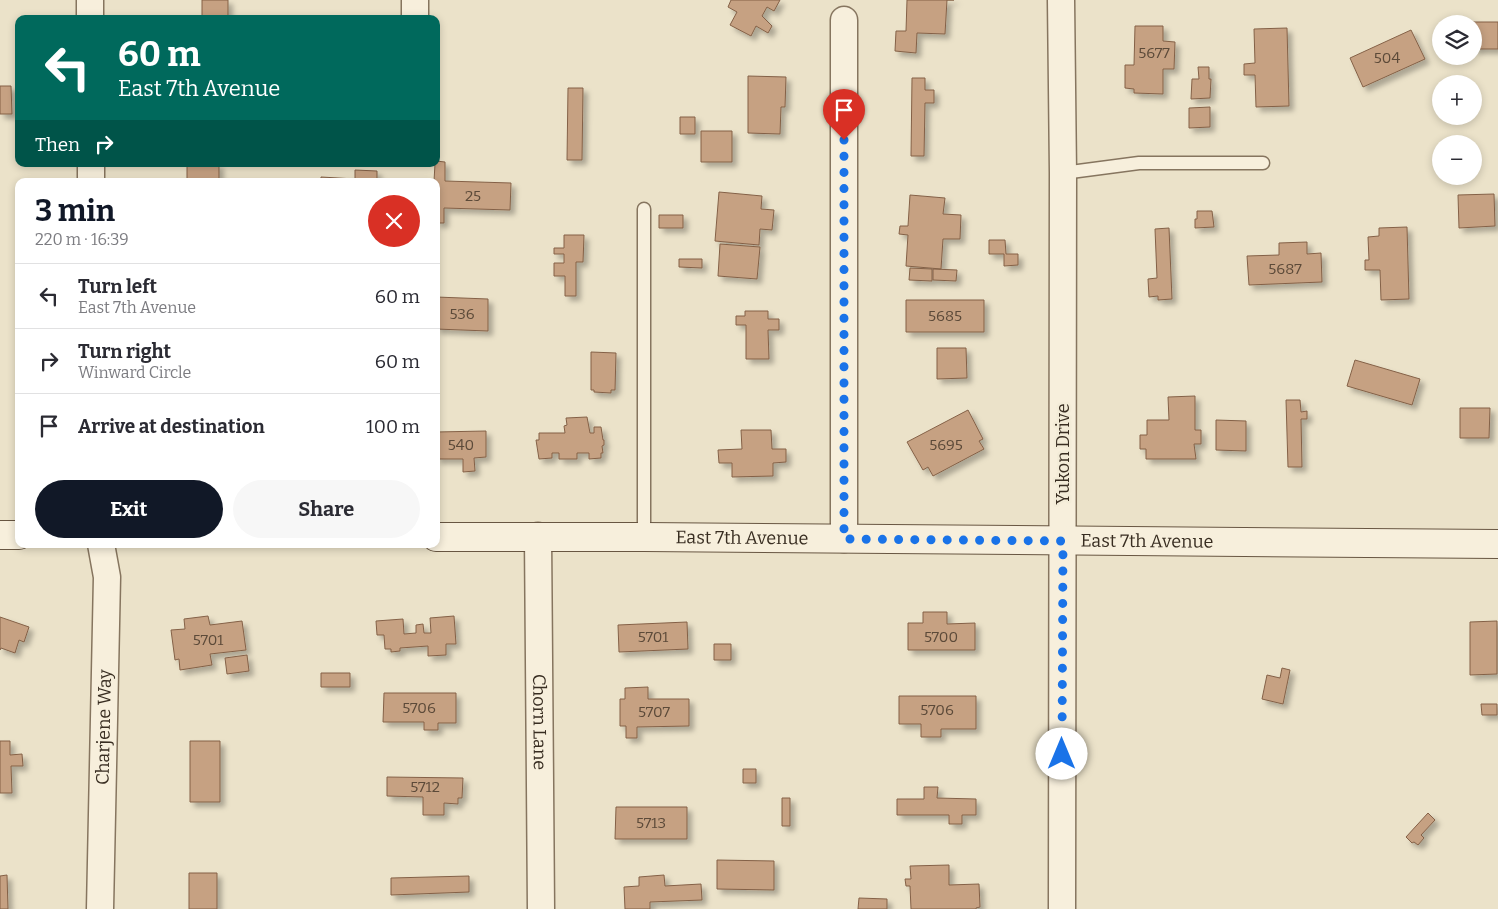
<!DOCTYPE html>
<meta charset="utf-8">
<style>
:root{--surface:#fff;--page:#f7f7f7;--text:#2b2b33;--muted:#7c7c81;--line:#e1e1e2;--accent:#111827}
body{margin:0;font-family:Bitter,serif;background:var(--page);color:var(--text);height:100vh;display:flex;flex-direction:column;font-size:19px;white-space:nowrap}
*{box-sizing:border-box;margin:0}
p{font-size:16px;color:var(--muted)}
.icon{flex:none;width:28px;height:28px;fill:none;stroke:currentColor;stroke-width:2;stroke-linecap:round;stroke-linejoin:round}
.map{position:relative;flex:1;overflow:hidden}
.panel{position:absolute;left:15px;top:178px;width:425px;height:370px;display:flex;flex-direction:column;background:var(--surface);border-radius:10px;box-shadow:0 2px 8px #0003}
.panel>*{flex:none}
.top-card{position:absolute;left:15px;top:15px;width:425px;height:152px;border-radius:10px;box-shadow:0 2px 8px #0003;background:#00695c;color:#fff;overflow:hidden}
.fabs{position:absolute;left:1432px;top:15px;display:grid;gap:10px}
.fabs a{display:grid;place-items:center;width:50px;height:50px;border-radius:50%;background:var(--surface);box-shadow:0 2px 8px #0003;font-size:25px}
.pin{position:absolute;display:grid;place-items:center;width:42px;height:42px;color:#fff;margin:-51px -21px;border-radius:50% 50% 50% 0;rotate:-45deg;box-shadow:0 0 5px #0007}
.pin .icon{rotate:45deg}
.me{position:absolute;width:55px;margin:-28px;rotate:0deg;stroke-linejoin:round;filter:drop-shadow(0 0 4px #0008)}
.turn{display:flex;align-items:center;gap:18px;height:105px;padding:0 20px;font-size:22px}
.turn .icon{width:65px;height:65px;stroke-width:2.5}
.turn b{display:block;font-size:35px;line-height:42px}
.then{display:flex;align-items:center;height:48px;padding:0 20px;background:#0003;gap:10px;font-size:19px}
.round{display:grid;place-items:center;flex:none;width:52px;height:52px;border-radius:26px;background:var(--page)}
.summary{display:flex;align-items:center;justify-content:space-between;height:85px;padding:0 20px}
h1{font-size:30px;font-weight:700;line-height:38px;color:var(--accent)}
.primary-button{display:flex;gap:10px;margin-top:auto;padding:10px 20px}
.primary-button a{flex:1;height:58px;border-radius:30px;background:var(--accent);color:#fff;font-size:20px;font-weight:700;line-height:58px;text-align:center}
.primary-button a+a{background:var(--page);color:var(--text)}
ul{padding:0;list-style:none}
li{display:flex;align-items:center;gap:15px;height:65px;padding:0 20px;border-top:1px solid var(--line)}
li div{flex:1}
li b{display:block;font-size:19px}
li em{font-style:normal}
.map>svg:first-child{display:block}
.building{fill:#c6a182;stroke:#846147;filter:url(#shadow)}
.lines{fill:none;stroke-linecap:round;stroke-linejoin:round}
.lane-casing{stroke:#86755f;stroke-width:15}
.street-casing{stroke:#86755f;stroke-width:29}
.secondary-casing{stroke:#685642;stroke-width:30}
.lane{stroke:#f7efdc;stroke-width:12}
.street{stroke:#f7efdc;stroke-width:26}
.secondary{stroke:#f7efdc;stroke-width:28}
.route{stroke:#1a73e8;stroke-width:9;stroke-dasharray:0 16.2}
.labels{text-anchor:middle;stroke-width:5;stroke-linejoin:round;paint-order:stroke}
.number-label{font-size:15px;fill:#5c4a39}
.street-label{font-size:18px;fill:#382d21;stroke:#f3ecd8}
</style>
<div class="map">
<svg width="1498" height="909" viewBox="0 0 1498 909">
<defs>
<filter id="shadow"><feDropShadow dx="4.5" dy="4.5" stdDeviation="2.5" flood-color="#0004"/></filter>
</defs>
<rect width="100%" height="100%" fill="#ebe2c9"/>
<path class="building" d="M202,0H228V19H202Z
M731,0H780L774,11L767,7L762,16L772,26L768,33L756,26L751,36L730,25L737,12L728,7Z
M907,0H954H947L945,34L917,33L916,53L895,51L896,31H906Z
M1472,22H1498V49H1474V24H1472Z
M1135,26H1163V41L1175,42L1174,69H1163V94L1134,93V89L1125,88V65H1134Z
M1287,28L1289,106L1256,107L1255,75H1244V64L1255,63L1254,29Z
M1411,30L1425,59L1363,87L1350,58Z
M1198,67H1209V79H1211L1210,98L1191,99L1192,79H1199Z
M748,76L786,77L785,107H781L780,134L748,133Z
M912,78H925V90H934V103H925L924,156H911Z
M0,86H11L12,114H0Z
M568,88H583L582,160H567Z
M1210,107V127L1189,128V108Z
M680,117H695V134H680Z
M701,131H732V162H701Z
M436,161L445,162V181L511,183L510,210L444,208V223H436V181H434L435,164H436Z
M187,164H219V181H187Z
M355,170L377,171V180L399,181H321V177L355,179Z
M719,192L762,196L761,209L774,210L772,230L760,229L759,245L715,241Z
M1494,194L1495,226L1459,228L1458,195Z
M910,195L945,198L943,214L961,215L960,239H943L941,269L906,266L908,235L899,234L900,226H908Z
M1197,211H1212L1214,227L1195,228V219H1197Z
M659,215H683V228H659Z
M1407,227L1409,299L1381,300L1380,270H1365V260H1369L1368,237L1379,236V228Z
M1169,228L1172,299L1158,300V296L1149,297L1148,279L1157,278L1155,229Z
M564,235H584L583,262H576V296H565V276H554V263H564V254H554V248H564Z
M989,240H1005L1006,254H1018V265L1004,266V254H989Z
M1307,242V254L1321,253L1322,282L1249,285L1247,256L1279,255V243Z
M720,244L760,247L757,279L718,276Z
M679,259H702V268L679,267Z
M910,268L932,269V281L909,280Z
M933,269L957,270L956,281L933,280Z
M436,297L488,299V331L436,329Z
M906,300H984V332H906Z
M745,311H768V319H779V330H768L769,359H746V325H736V316H745Z
M937,348H966L967,378L937,379Z
M591,352L616,353L615,390H611V393L594,392V390H591Z
M1355,360L1420,379L1412,405L1347,386Z
M1195,396V430H1201V444H1194L1196,459H1146V449H1140V435H1147V420H1169L1168,397Z
M1286,400H1300L1301,412L1307,411V419H1301L1302,467H1288Z
M1460,408H1490L1489,438H1460Z
M968,410L983,439L979,441L984,449L933,476L928,467L923,470L907,442Z
M587,417L590,433H594V427H601L603,440H604V445L602,446L603,453H601V458L589,459V453H577V459H559V453H552V458L539,459L536,440H539V433H565L564,426L567,425L566,418Z
M1216,420L1246,421V451L1216,450Z
M741,430H771L772,449H786V462L773,463V476L732,477V463H719L718,450L742,449Z
M486,431V457L474,458L475,471L463,472V459H436V432Z
M923,612H947V624L975,623V650H908V623H923Z
M208,616L210,625L242,621L246,650L210,654L212,665L180,670L179,659L175,660L171,630L185,629L184,619Z
M454,616L456,644H446V655L428,656V646L400,648V651L391,652V649H385L384,635H377L376,621L403,619L404,634L416,633V625L423,624L424,633H431L430,618Z
M0,617L29,627L24,642L19,640L15,653L1,648L0,650Z
M1497,621V674L1470,675V622Z
M687,622L688,649L619,652L618,625Z
M714,644H731V660H714Z
M247,655L249,671L227,674L225,658Z
M1282,668L1290,670L1283,704L1262,699L1267,675L1280,678Z
M321,673H350V687H321Z
M648,687V699H689V726L637,727V738H626V726H620V699H625V688Z
M384,693H456V723H438V730H424V722H383Z
M899,696H976V729H941V737H921V724H899Z
M1481,704H1497V715H1482Z
M0,741H10V755L22,754L23,766H11L12,793H0Z
M190,741H220V802H190Z
M743,769H756V783H743Z
M387,777L463,778L462,798H458V804L444,803V815H423V797L387,796Z
M924,787H938L937,798L976,799V815H962V824H949V815H897V799H924Z
M782,798H790V826H782Z
M616,807H687V839H615Z
M1428,813L1435,820L1421,835L1424,838L1418,845L1414,842L1412,843L1406,837Z
M717,860L774,861V890L717,889Z
M949,865V885L979,884L980,907L976,908V909H911L910,886H906L905,879H911L910,866Z
M189,873H217V909H189Z
M7,875L8,909H0V876Z
M664,875L665,886L701,884L702,900L650,902V909H625L624,887L639,886V877Z
M469,876V892L391,895V878Z
M859,898L887,899V909H858Z"/>
<g class="lines">
<defs>
<path id="lane" d="M1063,173L1139,163H1263
M644,209V537"/>
<g id="street">
<path d="M90,0V19"/>
<path d="M415,0V19"/>
<path d="M1061,0L1063,173L1062,909"/>
<path d="M844,20V539"/>
<path d="M91,164V181"/>
<path id="s1" d="M538,536L541,909"/>
<path id="s2" d="M100,909L107,577L101,544"/>
</g>
<g id="secondary">
<path d="M0,535H19"/>
<path id="s3" d="M436,537H644L1498,544"/>
</g>
</defs>
<use href="#lane" class="lane-casing"/>
<use href="#street" class="street-casing"/>
<use href="#secondary" class="secondary-casing"/>
<use href="#lane" class="lane"/>
<use href="#street" class="street"/>
<use href="#secondary" class="secondary"/>
</g>
<g class="lines">
<path class="route" d="M844,140V539L1063,541L1062,754"/>
</g>
<g class="labels">
<g class="number-label">
<text x="1154" y="58">5677</text>
<text x="1387" y="63">504</text>
<text x="473" y="201">25</text>
<text x="1285" y="274">5687</text>
<text x="462" y="319">536</text>
<text x="945" y="321">5685</text>
<text x="461" y="450">540</text>
<text x="946" y="450">5695</text>
<text x="653" y="642">5701</text>
<text x="941" y="642">5700</text>
<text x="208" y="645">5701</text>
<text x="419" y="713">5706</text>
<text x="937" y="715">5706</text>
<text x="654" y="717">5707</text>
<text x="425" y="792">5712</text>
<text x="651" y="828">5713</text>
</g>
<g class="street-label">
<text transform="translate(1063 454) rotate(-90)" y="6">Yukon Drive</text>
<text dy="6" stroke="none"><textPath href="#s3" startOffset="306">East 7th Avenue</textPath></text>
<text dy="6" stroke="none"><textPath href="#s3" startOffset="711">East 7th Avenue</textPath></text>
<text dy="6" stroke="none"><textPath href="#s1" startOffset="186">Chorn Lane</textPath></text>
<text dy="6" stroke="none"><textPath href="#s2" startOffset="182">Charjene Way</textPath></text>
</g>
</g>
</svg>
<div class="fabs">
<a><svg class="icon" aria-label="layers" viewBox="0 0 24 24"><path d="M12 4l9 5-9 5-9-5zM3 14l9 5 9-5"/></svg></a>
<a>+</a>
<a>−</a>
</div>
<div class="pin" style="left:844px;top:140px;background:#d93025"><svg class="icon" aria-label="arrive" viewBox="0 0 24 24"><path d="M6 21V4h12l-3 4 3 4H6"/></svg></div>
<svg class="me" style="left:1062px;top:754px" viewBox="-20 -20 40 40"><circle r="19" fill="#fff"/><path d="M0-13L10 11 0 6-10 11z" fill="#1a73e8"/></svg>
<div class="top-card">
<div class="turn"><svg class="icon" aria-label="left" viewBox="0 0 24 24"><path d="M17 20v-9H6M10 6l-5 5 5 5"/></svg><div><b>60 m</b>East 7th Avenue</div></div>
<div class="then">Then<svg class="icon" aria-label="right" viewBox="0 0 24 24"><path d="M7 20v-9h11M14 6l5 5-5 5"/></svg></div>
</div>
<section class="panel">
<div class="summary"><div><h1>3 min</h1><p>220 m · 16:39</p></div><a class="round" style="background:#d93025;color:#fff"><svg class="icon" aria-label="close" viewBox="0 0 24 24"><path d="M6 6l12 12M18 6L6 18"/></svg></a></div>
<ul>
<li><svg class="icon" aria-label="left" viewBox="0 0 24 24"><path d="M17 20v-9H6M10 6l-5 5 5 5"/></svg><div><b>Turn left</b><p>East 7th Avenue</p></div><em>60 m</em></li>
<li><svg class="icon" aria-label="right" viewBox="0 0 24 24"><path d="M7 20v-9h11M14 6l5 5-5 5"/></svg><div><b>Turn right</b><p>Winward Circle</p></div><em>60 m</em></li>
<li><svg class="icon" aria-label="arrive" viewBox="0 0 24 24"><path d="M6 21V4h12l-3 4 3 4H6"/></svg><div><b>Arrive at destination</b></div><em>100 m</em></li>
</ul>
<div class="primary-button"><a>Exit</a><a>Share</a></div>
</section>
</div>
